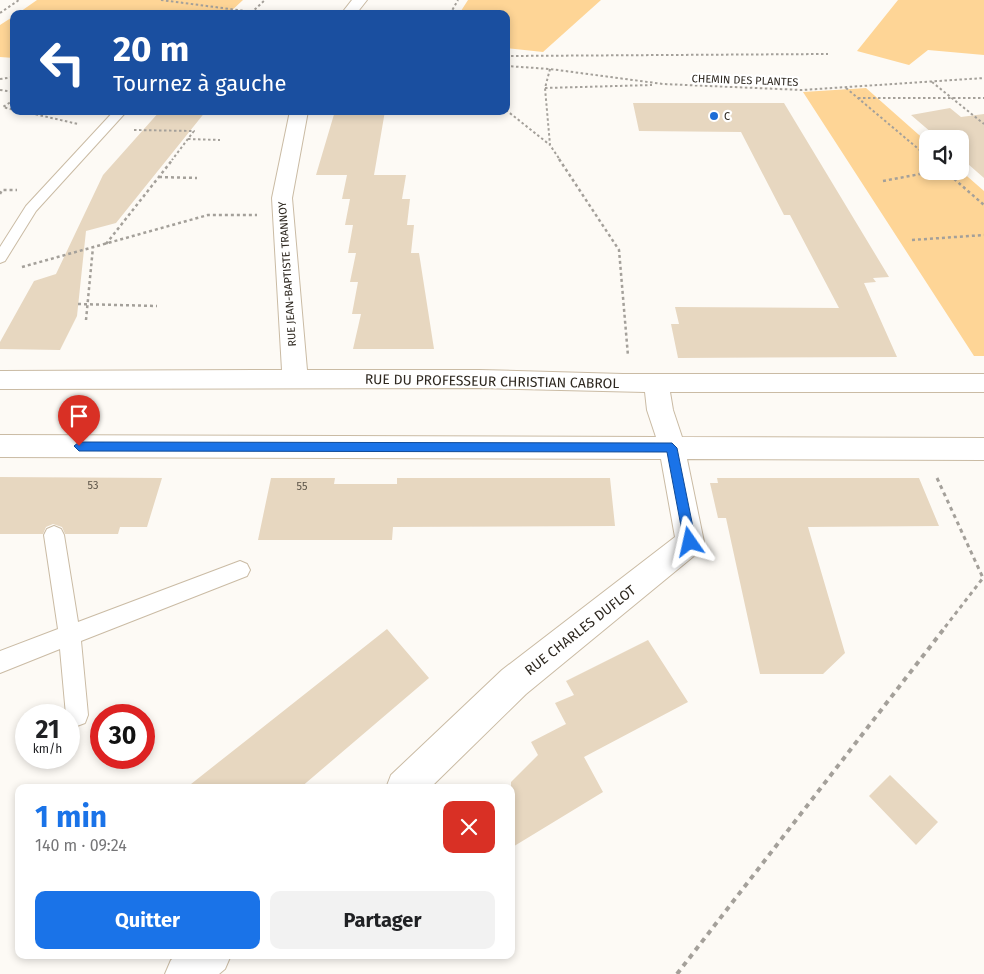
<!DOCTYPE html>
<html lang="fr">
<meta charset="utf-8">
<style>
:root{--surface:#fff;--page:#f2f2f2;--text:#202124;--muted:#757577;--accent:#1a73e8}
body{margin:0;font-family:"Fira Sans",sans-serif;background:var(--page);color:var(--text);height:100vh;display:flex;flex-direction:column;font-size:19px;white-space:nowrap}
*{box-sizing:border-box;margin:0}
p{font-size:16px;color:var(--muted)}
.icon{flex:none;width:28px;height:28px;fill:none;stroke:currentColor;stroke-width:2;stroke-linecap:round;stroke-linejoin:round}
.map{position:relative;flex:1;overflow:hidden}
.drawer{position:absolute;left:15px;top:784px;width:500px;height:175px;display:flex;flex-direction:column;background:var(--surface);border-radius:10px;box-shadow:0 2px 8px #0003}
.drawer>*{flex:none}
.hud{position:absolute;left:10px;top:10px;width:500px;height:105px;border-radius:10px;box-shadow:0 2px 8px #0003;background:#1a4fa0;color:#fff;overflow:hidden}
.tools{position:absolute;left:919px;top:130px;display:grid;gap:10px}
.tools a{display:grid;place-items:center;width:50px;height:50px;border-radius:10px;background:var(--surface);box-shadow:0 2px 8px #0003;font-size:25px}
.speed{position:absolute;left:15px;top:704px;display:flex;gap:10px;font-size:25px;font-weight:700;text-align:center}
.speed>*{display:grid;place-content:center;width:65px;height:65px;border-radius:50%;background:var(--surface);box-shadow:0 2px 8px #0003;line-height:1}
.speed small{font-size:12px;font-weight:400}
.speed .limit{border:8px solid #d22;background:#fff;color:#111}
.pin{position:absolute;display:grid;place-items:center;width:42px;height:42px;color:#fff;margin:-51px -21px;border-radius:50% 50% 50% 0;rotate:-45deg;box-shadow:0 0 5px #0007}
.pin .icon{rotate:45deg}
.me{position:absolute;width:55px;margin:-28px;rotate:349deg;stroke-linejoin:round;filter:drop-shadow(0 0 4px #0008)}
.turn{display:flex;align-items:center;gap:18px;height:105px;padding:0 20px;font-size:22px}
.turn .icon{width:65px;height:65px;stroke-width:2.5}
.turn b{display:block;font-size:35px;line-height:42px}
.round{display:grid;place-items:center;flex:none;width:52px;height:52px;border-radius:10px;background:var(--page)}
.overview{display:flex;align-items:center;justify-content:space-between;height:85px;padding:0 20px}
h1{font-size:30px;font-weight:700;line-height:38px;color:var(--accent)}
.cta{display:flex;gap:10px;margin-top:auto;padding:10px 20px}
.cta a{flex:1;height:58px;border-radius:10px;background:var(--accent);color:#fff;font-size:20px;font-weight:700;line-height:58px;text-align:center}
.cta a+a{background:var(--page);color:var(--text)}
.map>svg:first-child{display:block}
.green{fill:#fed596}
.building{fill:#e7d7c0}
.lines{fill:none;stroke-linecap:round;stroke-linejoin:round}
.service-casing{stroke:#cabba4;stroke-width:2}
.minor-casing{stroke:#cabba4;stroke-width:2}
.path-far3{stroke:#a4a09a;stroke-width:2;stroke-dasharray:2.5 2.5;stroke-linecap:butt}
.path-far2{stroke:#a4a09a;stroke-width:2.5;stroke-dasharray:3 3;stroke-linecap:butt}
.path-far1{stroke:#a4a09a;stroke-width:3;stroke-dasharray:4 4;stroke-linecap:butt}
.path{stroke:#a4a09a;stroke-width:4;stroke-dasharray:5 5;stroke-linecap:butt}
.service{fill:#fff;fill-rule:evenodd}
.minor{fill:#fff;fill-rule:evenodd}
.route{fill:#1a73e8;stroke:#114b97}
.poi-dot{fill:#1c6cd6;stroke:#fff;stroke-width:2}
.labels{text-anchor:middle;stroke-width:4.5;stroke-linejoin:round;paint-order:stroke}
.far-street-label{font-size:11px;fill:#2e2820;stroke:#fff}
.far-poi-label{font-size:11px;fill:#2e2820;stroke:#fff;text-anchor:start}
.number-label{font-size:11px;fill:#5c5448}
.street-label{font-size:14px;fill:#2e2820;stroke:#fff}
</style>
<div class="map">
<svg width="984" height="974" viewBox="0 0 984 974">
<rect width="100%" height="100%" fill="#fdfaf5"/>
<path class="green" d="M37,0H243L228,14H17Z
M468,0H601L543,52L506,48V14H459Z
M898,0H984V55L928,50L909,65L857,51Z
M14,16V58L0,57V25Z
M866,88L927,142L928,171L960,170L984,191V356H974L803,92Z"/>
<path class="building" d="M633,103H784L889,277L873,278L876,282L864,283L897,357L678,358L671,324H679L675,307L839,308L790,215H784L741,132L639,131Z
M950,108L961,117L984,114V178L960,157V139H939L911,115Z
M160,111H206L116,223L86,231L77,316L60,350L0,349V342L34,281L56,274L103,175Z
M335,111H385L374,175H406L402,199H410L407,225H414L411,253H419L434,349H353L361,314H352L358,282H350L356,253H348L353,225H345L350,199H342L347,175H316Z
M0,477L162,478L147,527H120L118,534H65L62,527L53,524L46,527L43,534H0Z
M271,478H335L334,484H397V478H610L615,526L393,527L392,540H258Z
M717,478H919L939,526L808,527L845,653L823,674H760L726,518H718L710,483H718Z
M387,629L429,678L300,788H186Z
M648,640L688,702L584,757L603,792L511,848V782L538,755L531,742L566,724L555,703L574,695L566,681Z
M890,775L938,822L916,845L869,796Z"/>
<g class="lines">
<defs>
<path id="service" d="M114,111H127L36,211L5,261L0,263V247L26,206Z
M54,526L61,529L64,535L78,622L240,561L247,564L250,570L247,576L81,641L88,715L85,723L77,726L69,723V715H66L60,649L0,673V651L58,629L44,535L47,529Z"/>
<path id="minor" d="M352,0H367L356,14H341Z
M290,111H308L292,198L307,370H479L623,374H984V392H670L673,410L682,437L984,438V460L687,459L704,542L700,551L526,694L430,788H386L391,775L502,670L675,537L661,459L0,457V435L656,437L647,410L645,392L479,388L0,389V371L282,370L272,198Z
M177,955H231L225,969L219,974H165L171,960Z"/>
</defs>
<use href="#service" class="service-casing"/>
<use href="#minor" class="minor-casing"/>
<path class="path-far3" d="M161,0L253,12
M0,13L19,0
M251,13L265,0
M450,14L458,0
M506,56L828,54
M506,66L550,69L663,84L802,90L984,78
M550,69L545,88L550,145L560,160
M0,79L14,77
M932,82L984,124
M545,88L652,85
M846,88L928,157
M0,90L14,92
M858,98H984
M14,100L3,107L14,110
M506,110L550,145
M21,111L78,124
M134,130L194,131L172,160
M188,139L220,140"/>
<path class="path-far2" d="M559,159L619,250L628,356
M945,171L984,205
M159,177L197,178
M883,181L936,171
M0,194L2,190H17
M912,240L984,235
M106,244L173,159
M22,267L208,215H257
M78,304L157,306
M86,320L93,247"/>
<path class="path-far1" d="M937,478L983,578L942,631"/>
<path class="path" d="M677,974L943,630"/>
<use href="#service" class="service"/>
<use href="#minor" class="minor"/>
</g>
<path class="route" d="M79,442L672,443L677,448L696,542L694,546L690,548L686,546L684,542L667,452L79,451L74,446Z"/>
<circle class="poi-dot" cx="714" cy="116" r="5"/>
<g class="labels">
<g class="far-street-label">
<text transform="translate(745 80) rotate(2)" y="4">CHEMIN DES PLANTES</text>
<text transform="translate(287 274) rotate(-94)" y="4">RUE JEAN-BAPTISTE TRANNOY</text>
</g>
<g class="far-poi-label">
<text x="724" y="120">C</text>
</g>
<g class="number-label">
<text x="93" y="489">53</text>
<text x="302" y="490">55</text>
</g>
<g class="street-label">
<text transform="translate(492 381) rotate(1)" y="5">RUE DU PROFESSEUR CHRISTIAN CABROL</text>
<text transform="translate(580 630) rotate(-38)" y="5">RUE CHARLES DUFLOT</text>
</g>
</g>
</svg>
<div class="tools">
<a><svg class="icon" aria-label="sound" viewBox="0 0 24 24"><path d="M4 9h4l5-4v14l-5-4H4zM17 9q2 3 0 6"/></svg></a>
</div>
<div class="speed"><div>21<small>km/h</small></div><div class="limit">30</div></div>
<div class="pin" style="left:79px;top:446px;background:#d93025"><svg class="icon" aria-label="arrive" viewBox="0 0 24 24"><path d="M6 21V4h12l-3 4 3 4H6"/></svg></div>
<svg class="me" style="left:690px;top:542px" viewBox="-20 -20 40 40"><path d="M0-17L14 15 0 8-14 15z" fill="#1a73e8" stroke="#fff" stroke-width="4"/></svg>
<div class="hud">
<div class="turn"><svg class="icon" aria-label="left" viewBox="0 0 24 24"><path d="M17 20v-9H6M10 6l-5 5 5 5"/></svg><div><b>20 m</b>Tournez à gauche</div></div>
</div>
<section class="drawer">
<div class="overview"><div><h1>1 min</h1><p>140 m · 09:24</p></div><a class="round" style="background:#d93025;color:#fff"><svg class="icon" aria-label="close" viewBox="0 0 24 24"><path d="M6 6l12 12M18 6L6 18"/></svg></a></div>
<div class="cta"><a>Quitter</a><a>Partager</a></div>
</section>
</div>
